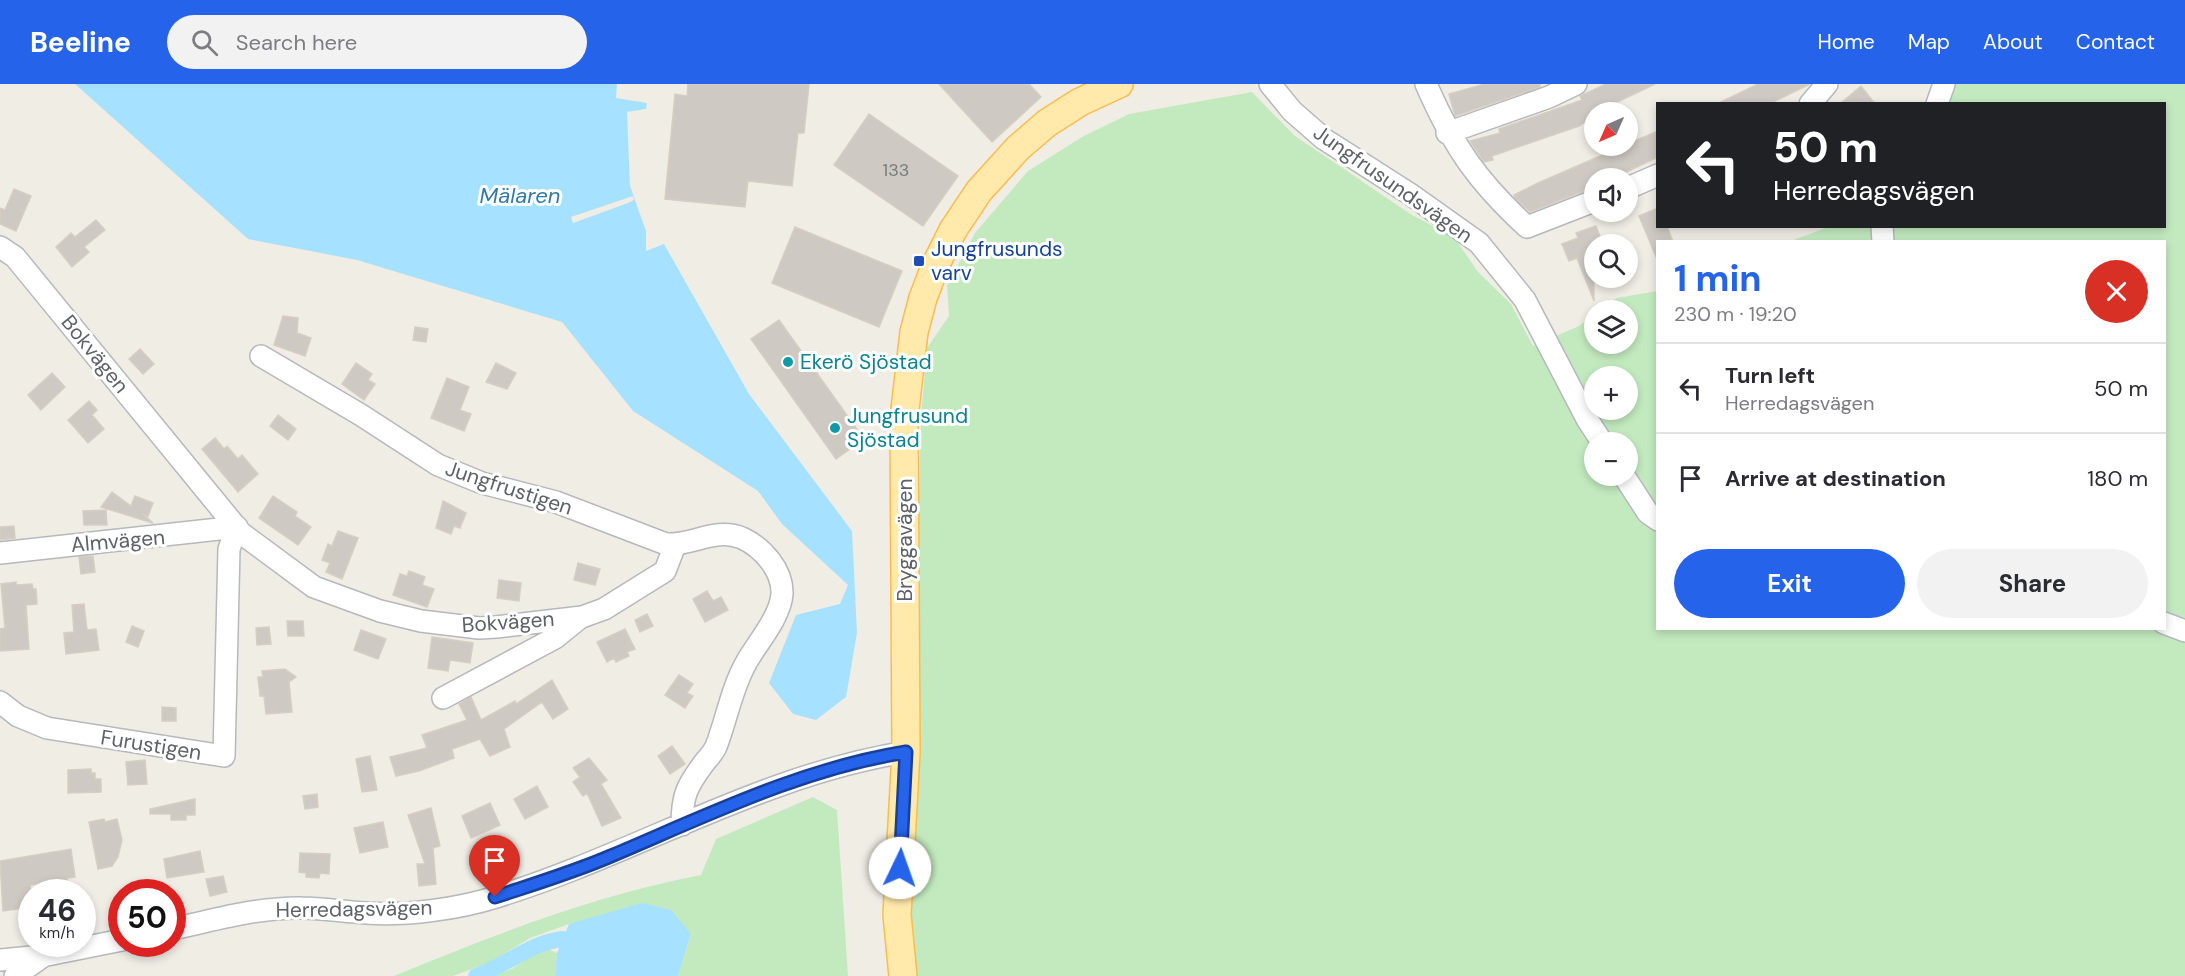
<!DOCTYPE html>
<meta charset="utf-8">
<style>
:root{--surface:#fff;--page:#f2f2f3;--text:#2b2b33;--muted:#7c7c81;--line:#e1e1e2;--accent:#2563eb}
body{margin:0;font-family:"DM Sans",sans-serif;background:var(--page);color:var(--text);height:100vh;display:flex;flex-direction:column;font-size:22px;white-space:nowrap}
*{box-sizing:border-box;margin:0}
p{font-size:20px;color:var(--muted)}
.icon{flex:none;width:33px;height:33px;fill:none;stroke:currentColor;stroke-width:2;stroke-linecap:round;stroke-linejoin:round}
.map{position:relative;flex:1;overflow:hidden}
.sheet{position:absolute;left:1656px;top:156px;width:510px;height:390px;display:flex;flex-direction:column;background:var(--surface);border-radius:0px;box-shadow:0 3px 9px #0003}
.sheet>*{flex:none}
.hud{position:absolute;left:1656px;top:18px;width:510px;height:126px;border-radius:0px;box-shadow:0 3px 9px #0003;background:#202124;color:#fff;overflow:hidden}
.needle{width:39px;rotate:225deg}
.tools{position:absolute;left:1584px;top:18px;display:grid;gap:12px}
.tools a{display:grid;place-items:center;width:54px;height:54px;border-radius:50%;background:var(--surface);box-shadow:0 3px 9px #0003;font-size:30px}
.speed{position:absolute;left:18px;top:795px;display:flex;gap:12px;font-size:30px;font-weight:700;text-align:center}
.speed>*{display:grid;place-content:center;width:78px;height:78px;border-radius:50%;background:var(--surface);box-shadow:0 3px 9px #0003;line-height:1}
.speed small{font-size:15px;font-weight:400}
.speed .limit{border:9px solid #d22;background:#fff;color:#111}
.pin{position:absolute;display:grid;place-items:center;width:51px;height:51px;color:#fff;margin:-62px -26px;border-radius:50% 50% 50% 0;rotate:-45deg;box-shadow:0 0 6px #0007}
.pin .icon{rotate:45deg}
.me{position:absolute;width:66px;margin:-33px;rotate:3deg;stroke-linejoin:round;filter:drop-shadow(0 0 4px #0008)}
.turn{display:flex;align-items:center;gap:21px;height:126px;padding:0 18px;font-size:27px}
.turn .icon{width:78px;height:78px;stroke-width:2.5}
.turn b{display:block;font-size:42px;line-height:51px}
.round{display:grid;place-items:center;flex:none;width:63px;height:63px;border-radius:32px;background:var(--page)}
.summary{display:flex;align-items:center;justify-content:space-between;height:102px;padding:0 18px}
h1{font-size:36px;font-weight:700;line-height:45px;color:var(--accent)}
.button{display:flex;gap:12px;margin-top:auto;padding:12px 18px}
.button a{flex:1;height:69px;border-radius:36px;background:var(--accent);color:#fff;font-size:24px;font-weight:700;line-height:69px;text-align:center}
.button a+a{background:var(--page);color:var(--text)}
ul{padding:0;list-style:none}
li{display:flex;align-items:center;gap:18px;height:90px;padding:0 18px;border-top:2px solid var(--line)}
li div{flex:1}
li b{display:block;font-size:22px}
li em{font-style:normal}
header{display:flex;align-items:center;gap:36px;box-sizing:border-box;height:84px;padding:0 30px;background:var(--accent);color:#fff}
header strong{font-size:28px}
nav{display:flex;gap:33px;margin-inline-start:auto;font-size:21px}
.search{width:420px;height:54px;background:var(--page);display:flex;align-items:center;gap:15px;box-sizing:border-box;padding:0 21px;border-radius:33px;color:var(--muted);font-size:22px}
.map>svg:first-child{display:block}
.green{fill:#c3eabf;fill-rule:evenodd}
.water{fill:#a6e2ff}
.pier{fill:#f0ede5}
.lines{fill:none;stroke-linecap:round;stroke-linejoin:round}
.canal{stroke:#a6e2ff;stroke-width:16}
.building{fill:#cec9c3;stroke:#d6cec2;stroke-width:1.5}
.minor-casing{stroke:#b5b9bd;stroke-width:24}
.major-casing{stroke:#ffbb4f;stroke-width:30}
.minor{stroke:#fff;stroke-width:21}
.major{stroke:#ffe9ab;stroke-width:27}
.route-casing{stroke:#184099;stroke-width:15}
.route{stroke:#2563eb;stroke-width:10}
.transit-dot{fill:#1a4fb4;stroke:#fff;stroke-width:2}
.culture-dot{fill:#0f9aa8;stroke:#fff;stroke-width:2}
.labels{text-anchor:middle;stroke-width:6;stroke-linejoin:round;paint-order:stroke}
.number-label{font-size:18px;fill:#787c7e}
.street-label{font-size:21px;fill:#5c6267;stroke:#fff}
.transit-label{font-size:21px;fill:#164399;stroke:#fff;text-anchor:start}
.culture-label{font-size:21px;fill:#0d838f;stroke:#fff;text-anchor:start}
.water-label{font-size:22px;font-style:italic;fill:#3379a9;stroke:#fff}
</style>
<header>
<strong>Beeline</strong>
<div class="search"><svg class="icon" aria-label="search" viewBox="0 0 24 24"><circle cx="10" cy="10" r="6"/><path d="M15 15l6 6"/></svg>Search here</div>
<nav><a>Home</a><a>Map</a><a>About</a><a>Contact</a></nav>
</header>
<div class="map">
<svg width="2185" height="892" viewBox="0 0 2185 892">
<rect width="100%" height="100%" fill="#f0ede5"/>
<path class="green" d="M1932,0H2185V892H913L907,835L921,332L927,264L949,232L947,202L975,149L1028,87L1082,53L1129,30L1252,8L1295,52L1412,131L1454,153L1478,188L1511,220L1533,262L1579,242L1594,230V260H1628V226H1599L1617,214L1657,207L1658,544H2164V158L1791,157L1831,142H2164V20L1938,19ZM1594,292H1628V326H1594ZM1594,358H1628V392H1594Z
M813,713L837,726L848,892H678L691,850L569,840L530,854L491,878L453,892H394C493,851 596,811 701,791L716,755Z
M543,863L557,869L555,892H490L512,885Z"/>
<path class="water" d="M75,0H617L616,14L647,19L646,25L627,28L630,102L646,147V167L664,160L749,310L852,447L857,549L846,613L816,636L793,630L769,599L796,531L840,520L848,501L782,440L758,407L633,327L562,238L357,176L248,155Z
M642,819L671,826L691,850L678,892H555L557,869L569,840Z"/>
<path class="pier" d="M633,112L634,116L628,119L573,139L571,133Z"/>
<g class="lines">
<path class="canal" d="M476,892C506,882 531,858 563,855"/>
</g>
<path class="building" d="M688,0H809L804,49H798L792,102L748,97L745,123L665,115L675,10L687,12Z
M939,0H1029L1041,13L992,58Z
M1485,0H1540V3L1455,32L1449,10Z
M1606,0H1655L1609,22L1610,25L1602,28H1594V32L1579,42L1492,72L1493,76L1484,78L1470,57L1500,49L1499,45L1582,16L1580,12Z
M1758,0H1810L1769,20H1717Z
M1861,2L1875,20H1840Z
M869,30L958,92L923,142L834,81Z
M1658,47V73L1620,91L1612,94H1591L1594,103L1530,128L1515,114L1514,111L1538,99Z
M14,105L31,112L16,147L0,140V124L5,126Z
M1658,124V142H1667L1673,158H1658L1657,175L1639,132Z
M96,136L105,146L84,163L89,168L72,183L56,163L71,149L75,153Z
M1596,142L1603,160H1594V217L1577,174L1569,177L1562,160L1578,154L1576,149Z
M795,143L902,187L879,243L772,199Z
M283,232L298,234L297,249L311,254L305,272L274,261Z
M779,236L864,355L836,375L751,255Z
M415,243L428,245L426,258L413,256Z
M140,265L154,280L143,290L129,275Z
M356,279L372,290L368,296L375,300L364,316L342,300Z
M496,279L516,289L507,305L486,298Z
M52,289L65,303L41,326L28,311Z
M447,294L469,303L460,326L471,330L464,347L431,334Z
M89,317L97,326L92,331L104,345L88,359L68,336Z
M278,331L296,345L288,356L270,342Z
M215,354L224,365L227,362L238,375L242,371L258,390L238,408L202,365Z
M112,408L131,422L135,412L153,419L148,432L143,430L153,439L101,423Z
M273,412L297,428L295,432L311,443L298,461L259,434Z
M443,417L466,429L460,444L454,442L451,450L436,444Z
M106,426L107,441H84L83,427Z
M14,442L15,454L0,456V443Z
M338,447L358,454L342,495L326,488L330,479L322,476L328,460L332,462Z
M93,472L95,488L81,490L79,473Z
M578,479L600,485L595,501L574,496Z
M409,487L425,493L422,501L434,505L427,523L393,511L400,490L407,492Z
M499,496L521,499L519,517L497,514Z
M16,498V501L32,500L33,505H36L37,520L26,521L29,565L0,567V545L5,544L1,500Z
M707,507L713,517L721,513L728,526L705,538L693,515Z
M84,520L87,546L96,545L99,566L66,570L64,549L74,548L72,521Z
M647,530L653,542L640,548L635,536Z
M287,537H303L304,552H288Z
M132,542L144,547L138,563L126,558Z
M269,543L271,560L257,561L256,544Z
M625,545L635,565L627,568L629,572L616,578L614,574L607,578L597,558Z
M361,546L386,555L378,575L354,566Z
M432,553L473,559L470,579L450,576L448,587L428,584Z
M285,585L296,593L289,598L292,628L266,630L264,612H260L258,593H263L262,587Z
M679,591L693,600L687,609L693,612L685,624L665,611Z
M552,596L568,625L553,635L542,618L504,645L510,663L490,672L480,655L452,665L454,674L419,687L396,692L390,673L427,664L422,651L467,636L459,620L471,613L481,636L515,617L516,620Z
M162,623L176,624V637H162Z
M672,662L685,680L670,690L658,672Z
M370,672L377,706L362,708L356,675Z
M589,674L607,696L601,700L621,734L602,742L587,709L583,712L573,698L580,693L573,684Z
M145,676L147,700L128,701L126,678Z
M91,685V689H95V695H101V708L68,709V686Z
M537,702L548,723L525,735L514,715Z
M317,710L318,723L305,725L303,712Z
M195,715V731H186V736H171V730H150V725Z
M490,719L500,741L471,754L462,732Z
M431,724L440,762L433,764L436,800L419,802L417,780H425L408,731Z
M104,735L105,738L117,735L122,756L118,773L112,782L98,785L89,738Z
M383,738L388,763L360,769L354,744Z
M71,765L75,793L67,794L68,800L56,802L55,797L30,801L32,823L3,827L0,777Z
M200,767L204,788L167,794L164,775Z
M300,769L330,770L329,790L320,789L319,794L306,793V789L299,788Z
M223,792L227,808L210,812L206,795Z"/>
<g class="lines">
<defs>
<path id="minor" d="M1270,0L1292,27L1324,55L1410,110L1479,159L1525,216L1587,335L1602,358
M1426,0C1453,62 1477,97 1527,143L1594,117
M1810,20L1827,0
M1937,20L1944,0
M1447,49L1549,13L1576,0
M1628,104L1658,91
M1882,142L1883,158
M0,163L15,173L241,449L314,503L380,527L421,537L479,544L496,543L582,533L604,525L665,487L675,461
M261,272L361,331L438,381L482,399L556,418L666,460C692,462 715,443 742,454C762,463 783,486 782,510C780,534 757,559 746,579C732,604 727,633 717,660C715,667 709,673 704,679C687,702 682,711 682,741
M1624,392L1648,429L1658,436
M0,469L237,443L229,465L224,672L47,644L18,632L0,618
M2164,539L2185,547
M443,614L555,554L581,533
M172,845C215,836 258,823 302,824C323,824 345,828 366,829C406,832 458,825 496,813C635,770 761,691 906,668
M0,876L42,872L122,856
M15,892L42,873"/>
<path id="major" d="M903,892L897,831L906,668L904,334L914,248L923,214L936,180L953,146L979,107L1018,64L1047,39L1080,18L1119,0"/>
</defs>
<use href="#minor" class="minor-casing"/>
<use href="#major" class="major-casing"/>
<use href="#minor" class="minor"/>
<use href="#major" class="major"/>
</g>
<g class="lines">
<defs>
<path id="route" d="M495,813C534,800 574,788 611,772C708,731 801,685 906,668L900,784"/>
</defs>
<use href="#route" class="route-casing"/>
<use href="#route" class="route"/>
</g>
<rect class="transit-dot" x="913" y="171" width="12" height="12" rx="3"/>
<g class="culture-dot">
<circle cx="788" cy="278" r="6"/>
<circle cx="835" cy="344" r="6"/>
</g>
<g class="labels">
<g class="number-label">
<text x="896" y="92">133</text>
</g>
<g class="street-label">
<text transform="translate(1393 100) rotate(35)" y="7">Jungfrusundsvägen</text>
<text transform="translate(95 270) rotate(51)" y="7">Bokvägen</text>
<text transform="translate(509 404) rotate(18)" y="7">Jungfrustigen</text>
<text transform="translate(905 456) rotate(-90)" y="7">Bryggavägen</text>
<text transform="translate(118 457) rotate(-5)" y="7">Almvägen</text>
<text transform="translate(508 538) rotate(-4)" y="7">Bokvägen</text>
<text transform="translate(151 661) rotate(9)" y="7">Furustigen</text>
<text transform="translate(354 825) rotate(-1)" y="7">Herredagsvägen</text>
</g>
<g class="transit-label">
<text x="931" y="172">Jungfrusunds<tspan x="931" dy="24">varv</tspan></text>
</g>
<g class="culture-label">
<text x="800" y="285">Ekerö Sjöstad</text>
<text x="847" y="339">Jungfrusund<tspan x="847" dy="24">Sjöstad</tspan></text>
</g>
<g class="water-label">
<text x="520" y="119">Mälaren</text>
</g>
</g>
</svg>
<div class="tools">
<a><svg class="needle" viewBox="-14 -14 28 28"><path d="M0-13l5 13h-10z" fill="#e53935"/><path d="M0 13l5-13h-10z" fill="#7c7c81"/></svg></a>
<a><svg class="icon" aria-label="sound" viewBox="0 0 24 24"><path d="M4 9h4l5-4v14l-5-4H4zM17 9q2 3 0 6"/></svg></a>
<a><svg class="icon" aria-label="search" viewBox="0 0 24 24"><circle cx="10" cy="10" r="6"/><path d="M15 15l6 6"/></svg></a>
<a><svg class="icon" aria-label="layers" viewBox="0 0 24 24"><path d="M12 4l9 5-9 5-9-5zM3 14l9 5 9-5"/></svg></a>
<a>+</a>
<a>−</a>
</div>
<div class="speed"><div>46<small>km/h</small></div><div class="limit">50</div></div>
<div class="pin" style="left:495px;top:813px;background:#d93025"><svg class="icon" aria-label="arrive" viewBox="0 0 24 24"><path d="M6 21V4h12l-3 4 3 4H6"/></svg></div>
<svg class="me" style="left:900px;top:784px" viewBox="-20 -20 40 40"><circle r="19" fill="#fff"/><path d="M0-13L10 11 0 6-10 11z" fill="#2563eb"/></svg>
<div class="hud">
<div class="turn"><svg class="icon" aria-label="left" viewBox="0 0 24 24"><path d="M17 20v-9H6M10 6l-5 5 5 5"/></svg><div><b>50 m</b>Herredagsvägen</div></div>
</div>
<section class="sheet">
<div class="summary"><div><h1>1 min</h1><p>230 m · 19:20</p></div><a class="round" style="background:#d93025;color:#fff"><svg class="icon" aria-label="close" viewBox="0 0 24 24"><path d="M6 6l12 12M18 6L6 18"/></svg></a></div>
<ul>
<li><svg class="icon" aria-label="left" viewBox="0 0 24 24"><path d="M17 20v-9H6M10 6l-5 5 5 5"/></svg><div><b>Turn left</b><p>Herredagsvägen</p></div><em>50 m</em></li>
<li><svg class="icon" aria-label="arrive" viewBox="0 0 24 24"><path d="M6 21V4h12l-3 4 3 4H6"/></svg><div><b>Arrive at destination</b></div><em>180 m</em></li>
</ul>
<div class="button"><a>Exit</a><a>Share</a></div>
</section>
</div>
